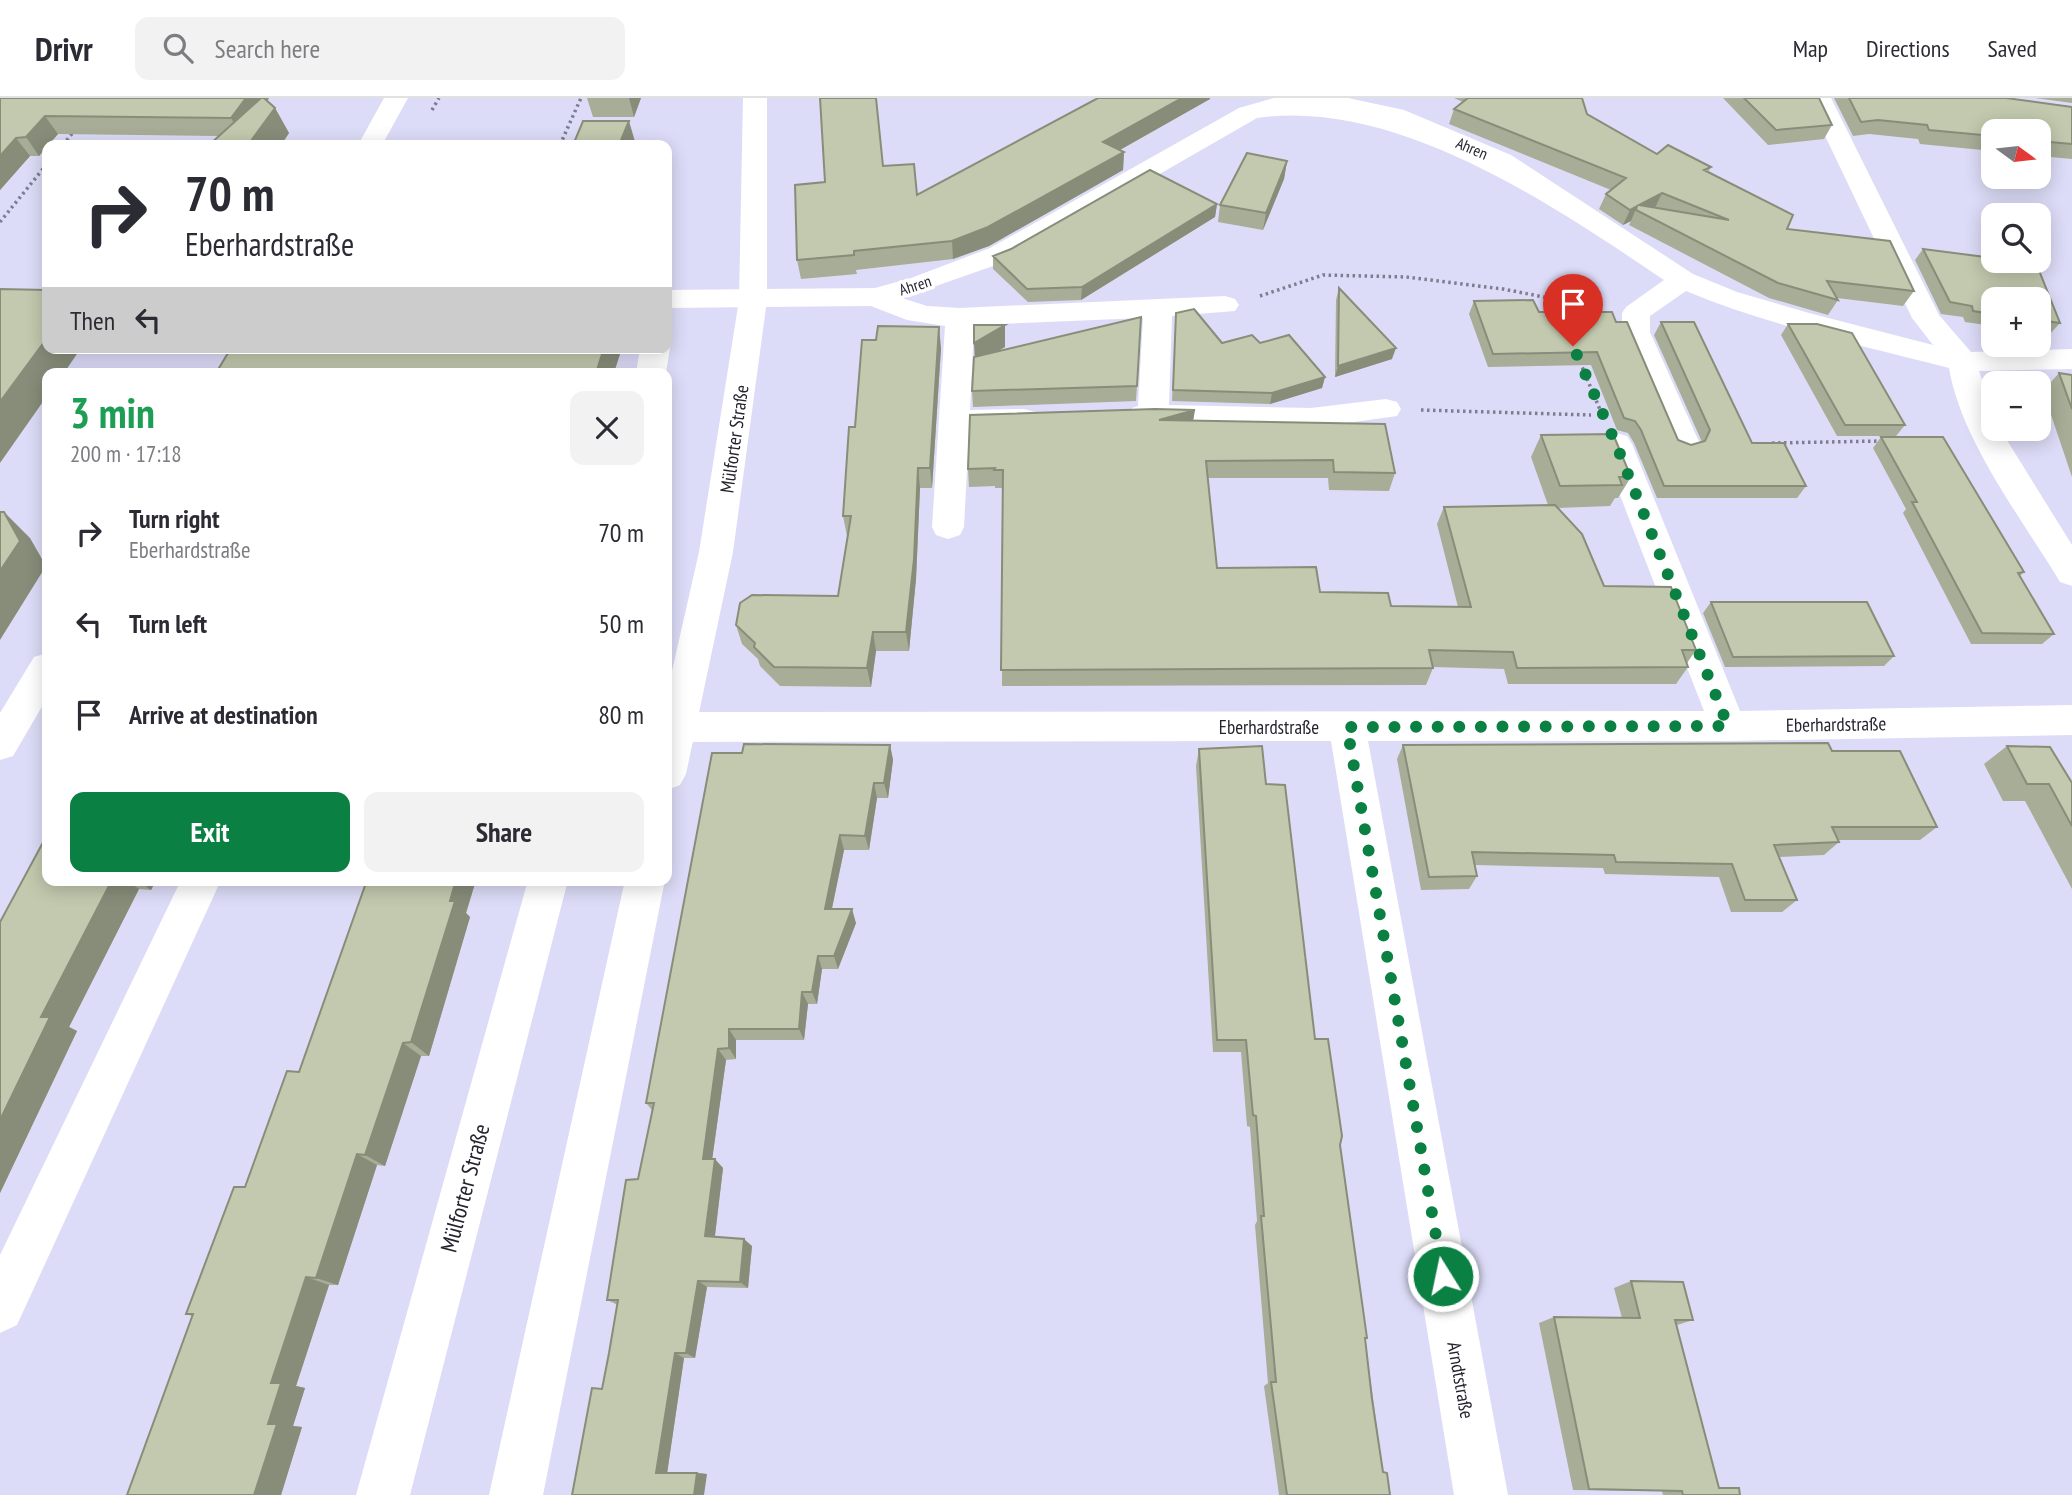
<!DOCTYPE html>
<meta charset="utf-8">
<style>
:root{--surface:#fff;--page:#f2f2f3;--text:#2b2b33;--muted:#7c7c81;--line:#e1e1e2;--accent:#0b8043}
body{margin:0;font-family:"PT Sans Narrow",sans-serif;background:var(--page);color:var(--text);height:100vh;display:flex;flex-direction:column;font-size:26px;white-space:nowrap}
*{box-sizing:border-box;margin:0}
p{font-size:23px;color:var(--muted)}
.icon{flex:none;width:38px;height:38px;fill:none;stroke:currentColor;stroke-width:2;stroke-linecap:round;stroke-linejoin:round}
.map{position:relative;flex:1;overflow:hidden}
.details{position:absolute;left:42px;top:270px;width:630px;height:518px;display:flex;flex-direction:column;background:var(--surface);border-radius:14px;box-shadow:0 4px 18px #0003}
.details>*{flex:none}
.hud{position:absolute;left:42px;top:42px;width:630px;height:214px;border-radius:14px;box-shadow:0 4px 18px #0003;background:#fff;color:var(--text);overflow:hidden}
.needle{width:46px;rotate:105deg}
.tools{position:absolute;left:1981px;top:21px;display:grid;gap:14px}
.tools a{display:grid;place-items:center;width:70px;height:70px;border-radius:14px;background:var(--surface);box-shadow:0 4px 18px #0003;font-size:35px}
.pin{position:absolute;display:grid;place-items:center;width:60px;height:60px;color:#fff;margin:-72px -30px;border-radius:50% 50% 50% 0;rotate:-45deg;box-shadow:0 0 7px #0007}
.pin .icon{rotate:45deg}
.me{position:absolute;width:77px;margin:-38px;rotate:350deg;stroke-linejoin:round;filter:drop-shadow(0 0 5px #0008)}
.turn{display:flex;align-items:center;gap:24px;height:147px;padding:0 28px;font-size:32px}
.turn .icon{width:91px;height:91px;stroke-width:2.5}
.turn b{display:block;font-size:49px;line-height:60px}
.then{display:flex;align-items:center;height:66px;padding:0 28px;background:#0003;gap:14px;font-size:26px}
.round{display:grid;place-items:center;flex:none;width:74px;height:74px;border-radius:14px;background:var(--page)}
.summary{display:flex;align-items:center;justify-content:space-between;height:119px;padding:0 28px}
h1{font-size:42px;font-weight:700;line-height:52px;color:#1e9e55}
.primary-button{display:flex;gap:14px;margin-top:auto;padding:14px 28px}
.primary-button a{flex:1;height:80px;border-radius:14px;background:var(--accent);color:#fff;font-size:28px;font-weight:700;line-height:80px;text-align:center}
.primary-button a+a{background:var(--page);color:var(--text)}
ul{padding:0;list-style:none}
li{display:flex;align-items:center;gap:21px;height:91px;padding:0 28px}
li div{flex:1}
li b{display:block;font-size:26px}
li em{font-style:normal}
header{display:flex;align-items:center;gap:42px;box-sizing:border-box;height:98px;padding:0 35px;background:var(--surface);border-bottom:2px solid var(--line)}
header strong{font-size:33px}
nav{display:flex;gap:38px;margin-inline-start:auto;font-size:24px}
.search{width:490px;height:63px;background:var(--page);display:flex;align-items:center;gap:18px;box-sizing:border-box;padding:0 24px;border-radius:14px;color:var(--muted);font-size:26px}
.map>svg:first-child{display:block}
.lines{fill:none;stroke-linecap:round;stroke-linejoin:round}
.path{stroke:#7e7d90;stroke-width:3.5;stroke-dasharray:2.5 3.5;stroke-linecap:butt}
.minor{fill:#fff;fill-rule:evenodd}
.major{fill:#fff;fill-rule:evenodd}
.wall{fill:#a7ad96}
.shaded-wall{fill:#888d7a}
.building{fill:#c2c9ae;stroke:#888d7a;stroke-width:2;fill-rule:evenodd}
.route{stroke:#0b8043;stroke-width:12;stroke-dasharray:0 21.6}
.labels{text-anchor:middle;stroke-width:7;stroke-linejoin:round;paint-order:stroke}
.far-street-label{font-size:16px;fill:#25242e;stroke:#fff}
.street-label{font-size:19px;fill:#25242e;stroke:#fff}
.near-street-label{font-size:23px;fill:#25242e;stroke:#fff}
</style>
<header>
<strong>Drivr</strong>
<div class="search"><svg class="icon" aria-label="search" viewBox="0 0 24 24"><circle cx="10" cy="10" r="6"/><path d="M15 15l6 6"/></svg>Search here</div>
<nav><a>Map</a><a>Directions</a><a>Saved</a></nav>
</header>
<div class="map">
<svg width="2072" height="1397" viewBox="0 0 2072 1397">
<rect width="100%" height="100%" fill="#dddcf8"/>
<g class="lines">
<path class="path" d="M432,12L439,0
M63,47L74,33
M560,47L581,0
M0,124L47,66
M1260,198L1323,177L1406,179L1503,191L1554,201L1561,217
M1555,201L1598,209
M1580,264L1601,314
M1421,312L1591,317
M1772,345L1882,343"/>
<path class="minor" d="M384,0H408L382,47H358Z
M1274,0H1348L1404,12L1511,57L1693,176L1737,194L1809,215L1933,247L1912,220L1807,0H1831L1939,217L1971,254L2072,251V271L1979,273L1993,314V331H2000L2072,447V488L2060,484C2022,421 1961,342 1949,270C1861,247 1770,228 1686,193L1650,218V234L1700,346L1695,354L1684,357L1673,354L1622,234V215L1626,209L1664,182C1554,108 1397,0 1257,20L1010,162L902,200L927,208L960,210L1225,198L1235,201L1239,207L1235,213L1172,218L1169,307L1311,310L1386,301L1397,304L1401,311L1397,318L1311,330L1143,327L1132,324L1128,317L1132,310L1138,308L1143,220L974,227L970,312L1024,311L1035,314L1039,321L1035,328L1024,331L969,333L964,429L960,437L948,441L936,437L932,429L945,228L907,222L871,208L667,210V192L875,190L911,180L990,150L1239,10Z
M667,246L670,250L666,275H636L640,250H667Z
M1616,335L1627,338L1632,346L1740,613L2072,607V637L1728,643H1368L1508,1397H1454L1331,643L677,644L667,641V617L677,614L1704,613L1600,346L1605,338Z
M47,555V600L13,658L0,662V615L34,559Z
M181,782H221L17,1227L0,1235V1157Z
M528,782H568L410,1397H356Z"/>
<path class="major" d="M743,0H767V202L733,454L686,676L680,687L667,692V595L699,454L739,202Z
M625,782H665L543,1397H489Z"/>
</g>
<path class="wall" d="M0,0H269L267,3L275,10L289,35L281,47H209L219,38L58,36L39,58H30L0,92Z
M587,0H641L634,19H593Z
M1098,0H1210V1L1120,52L1124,54L1123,72L989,148L953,161L856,172L857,176L801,181L797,162L825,84L883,68L917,97Z
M1454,0H1582L1587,16L1657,56L1711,69L1708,74L1787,131L1914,193L1903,208L1837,200L1838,202L1828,217L1769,200L1629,127L1631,123L1623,127L1599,111L1606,96L1611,92L1449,26L1454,11L1463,4Z
M1723,0H1819L1832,27L1824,41L1768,47Z
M1834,0H2006L2072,9V61L2039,58V33H1993V53L1920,46L1918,41L1869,36L1853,38Z
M2035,0H2072V5Z
M1287,63L1284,81L1263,132L1218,124L1220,107Z
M1217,106L1215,119L1081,202L1028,204L993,171V158Z
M1923,151L1993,160V163H2017L2036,165L2060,225L2050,236L2039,234V201H1993V228L1965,224L1963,219L1941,216L1915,162Z
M1339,190L1392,261L1335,279L1336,202Z
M1474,203L1539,214L1616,224L1678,342L1691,347L1702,344L1654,237L1661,224L1752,345L1806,388L1797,400H1657L1634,345L1628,335L1617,332L1591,267L1488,269L1469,216Z
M1176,215L1222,245H1260L1325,279L1322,290L1270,306L1172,303Z
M1788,226L1905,327L1896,338H1837L1781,237Z
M1005,227V249L998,253L1137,288L1136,303L973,309L972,293L974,259Z
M941,250L932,390H920L916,481L909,553H876L871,589L780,588L760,568L758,561L742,546L736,527L838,498L848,438H847L843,418L855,329Z
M2059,275L2072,277V379L2043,293Z
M1193,323L1395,375L1389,393L1329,392L1328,380H1208L1217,470L1320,494L1391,508L1458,509L1437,426L1444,409L1548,407L1531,359L1541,337L1631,379L1618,400H1615L1610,408L1557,410L1604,488L1696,552L1687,565L1688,569L1676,586H1508L1504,571L1433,569V570L1426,587L1002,588L1003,390H995V388L969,389L968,371Z
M1881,339L2024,474L2020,478L2054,536L2042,546H1971L1903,415L1906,411L1873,350Z
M1711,504L1894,558L1884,568L1725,569L1703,515Z
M890,647L893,662L888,700H877L869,752H844L832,811L856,825L838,871H822L817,906H808L804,942H736V961L726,962L712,1061L723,1070L715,1138L752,1148L748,1190L707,1189L695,1260H684L667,1375H697L707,1376L572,1397L602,1291L618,1207L607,1202L638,1081L652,1012L646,1005L742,655Z
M1403,647L1832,653L1937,729L1920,742H1838L1839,744L1824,757L1779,759L1797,802L1782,814H1731L1719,779L1605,776L1603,770L1475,767L1477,778L1469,791L1421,792L1397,661Z
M2007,648L2072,685V791L2025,703H2003L1984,666Z
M1199,651L1266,686L1315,941L1340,1047L1367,1240L1365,1241L1383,1374L1390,1397H1279L1264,1288L1268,1285L1255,1127L1257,1123L1250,1029L1247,1028L1241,954H1213L1196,668Z
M47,782H156L151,792L139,791L69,929L77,933L0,1095V824Z
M367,782H476L466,815L470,819L429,958H421L385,1068L377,1067L338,1187H329L296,1288L305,1290L293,1328L302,1329L281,1397L192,1218L186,1216L299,974Z
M1631,1183L1693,1222L1677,1227L1719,1390L1740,1397H1663L1662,1393L1573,1392L1539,1225L1554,1219L1622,1220L1614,1190Z"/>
<path class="shaded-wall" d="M246,0H269L242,38L231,20Z
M629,0H641L634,19Z
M1182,0H1210V1L1102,62L1103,44Z
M275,10L289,35L281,47H248Z
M45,18L58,36L39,58L26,39Z
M629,23L636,47H619Z
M16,40L30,58L0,92V58Z
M1124,54L1123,72L989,148L953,161L952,143Z
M1287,63L1284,81L1263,132L1266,115Z
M1662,95L1655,110L1639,107Z
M1217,106L1215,119L1081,202L1082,189Z
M1637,108L1631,123L1623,127L1630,112Z
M1005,227V249L975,267L974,245Z
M939,229L941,250L932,390L930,370Z
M47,240V250H81L64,275H47V298L0,365V304Z
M604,250H622L614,275H596Z
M1396,250L1392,261L1335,279L1338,268Z
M1325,279L1322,290L1270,306L1272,295Z
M1195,312L1192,330L1159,322Z
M918,370L920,390L916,481L909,553L906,534Z
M4,414L30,440L46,468L0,542V473Z
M873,534L876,553L871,589L867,570Z
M890,647L893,662L888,700L884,685Z
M874,685L877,700L869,752L865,738Z
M840,737L844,752L829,824L825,811Z
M112,782H126L139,791L69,929L77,933L0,1095V1022L41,919Z
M138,782H156L151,792Z
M456,782H476L466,815L470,819L429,958L411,944Z
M852,811L856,825L838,871L834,858Z
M818,858L822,871L817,906L812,894Z
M802,894L808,906L804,942L799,931Z
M729,931L736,942V961L729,950Z
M403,945L421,958L385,1068L365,1057Z
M718,951L726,962L711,1070L703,1061Z
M357,1056L377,1067L338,1187L316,1180Z
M715,1061L723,1070L714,1145L705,1138Z
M744,1141L752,1148L748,1190L740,1184Z
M306,1179L329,1187L296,1288L305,1290L293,1328L302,1329L281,1397H254L268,1326L271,1285Z
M698,1183L707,1189L695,1260L686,1255Z
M675,1255L684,1260L667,1376L656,1375Z
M697,1375L707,1376L704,1397H694Z"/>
<path class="building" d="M0,0H246L231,20L45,18L26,39L16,40L0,58Z
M261,0H264L275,10L248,47H209Z
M820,0H876L883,68L914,66L917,97L1098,0H1182L1103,44L1124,54L988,129L952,143L854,153V157L797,162L795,87L825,84Z
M1468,0H1582L1587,16L1657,56L1668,47L1711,69L1704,72L1793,117L1787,131L1890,143L1914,193L1827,183L1838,202L1778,185L1636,112L1637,108L1630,112L1606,96L1626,80L1454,11ZM1662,95L1729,122L1639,107Z
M1744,0H1819L1832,27L1776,32Z
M1849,0H2006L2072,9V46L2039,43V33H1993V38L1929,32L1927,27L1878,22L1861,24Z
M583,23H629L619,47H573Z
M1247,55L1287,63L1266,115L1220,107Z
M1150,72L1217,106L1082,189L1027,191L993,158L1011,151Z
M1923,151L1993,160V163H2017L2036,165L2060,225L2039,222V201H1993V216L1973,213L1972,208L1950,204Z
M1339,190L1396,250L1338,268Z
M0,191L47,192V240L0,304Z
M1533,202L1539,214H1612L1616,224H1627L1678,342L1691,347L1705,343L1710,332L1661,224H1694L1752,345H1784L1806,388H1664L1641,332L1635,323L1624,320L1597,254L1493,256L1474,203Z
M1194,211L1222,245L1252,237L1260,245L1289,237L1325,279L1272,295L1173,292L1176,215Z
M1141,219L1137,288L972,293L974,259Z
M1788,226H1817L1852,235L1905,327H1845Z
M974,227H1005L974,245Z
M878,228L939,229L930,370H918L914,461L906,534H873L867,570L774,569L754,549L755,545L736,527L740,505L752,497L838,498L851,418H843L849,329H855L862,242H876Z
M231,250H604L596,275H216Z
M2059,275L2072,277V311Z
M1155,311L1195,312L1159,322L1385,326L1395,375L1334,374L1333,362L1206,363L1217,470L1316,469L1320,494L1388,495L1391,508L1471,509L1444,409L1555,407L1582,436L1604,488L1671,489L1696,552H1682L1688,569L1517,570L1513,554L1429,552L1433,570L1001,572L1003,372H994L995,370L968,371L970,317Z
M1613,336L1631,379H1619L1622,387L1560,388L1541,337Z
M1881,339H1943L2024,474L2018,475L2054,536L1982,535L1912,404H1917Z
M0,414H4L20,443L0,473Z
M1711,504H1867L1894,558L1733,559Z
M1828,645L1832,653H1900L1937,729H1832L1839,744L1774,747L1797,802H1745L1732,766L1616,764L1614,757L1472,754L1477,778L1429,779L1403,647Z
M744,646L890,647L884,685H874L865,738L840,737L825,811H852L834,858H818L812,894H802L799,931H729V950L718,951L703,1061H715L705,1138L744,1141L740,1184L698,1183L686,1255H675L656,1375H697L694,1397H572L592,1290L602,1291L609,1255L618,1202H607L626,1082L638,1081L654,1005H646L712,655H742Z
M1262,648L1266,686L1285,687L1315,941H1328L1342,1038L1340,1047L1367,1240H1365L1372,1301L1383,1374L1387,1375L1390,1397H1287L1271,1284H1276L1261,1118H1264L1256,1018L1253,1017L1246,942H1217L1199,651Z
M2007,648L2050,649L2072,685V728L2049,686H2027Z
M47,737V782H112L41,919H50L0,1022V824Z
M367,782H456L450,803H455L411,944L403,945L365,1057L357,1056L316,1180L306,1179L271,1285H281L268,1326H277L254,1397H127L193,1216H186L234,1089H245L287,973L299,974Z
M1631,1183L1683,1184L1693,1222H1675L1719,1390H1739L1740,1397H1683L1682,1393L1589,1391L1554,1219L1640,1220Z"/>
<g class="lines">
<path class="route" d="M1443,1178L1347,629L1728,628L1616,346L1573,248"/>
</g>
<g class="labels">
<g class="far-street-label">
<text transform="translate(1472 50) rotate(23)" y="6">Ahren</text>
<text transform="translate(915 187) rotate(-18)" y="6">Ahren</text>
</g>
<g class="street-label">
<text transform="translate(734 341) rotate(-82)" y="7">Mülforter Straße</text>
<text transform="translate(1836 626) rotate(-1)" y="7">Eberhardstraße</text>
<text x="1269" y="636">Eberhardstraße</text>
<text transform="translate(1461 1282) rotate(80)" y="7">Arndtstraße</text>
</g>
<g class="near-street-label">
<text transform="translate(465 1090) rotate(-75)" y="8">Mülforter Straße</text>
</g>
</g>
</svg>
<div class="tools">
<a><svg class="needle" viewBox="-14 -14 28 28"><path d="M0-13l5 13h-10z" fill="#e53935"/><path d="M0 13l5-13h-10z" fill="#7c7c81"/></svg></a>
<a><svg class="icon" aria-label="search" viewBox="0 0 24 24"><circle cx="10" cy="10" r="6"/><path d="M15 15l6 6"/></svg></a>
<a>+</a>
<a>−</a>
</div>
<div class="pin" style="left:1573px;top:248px;background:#d93025"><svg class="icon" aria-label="arrive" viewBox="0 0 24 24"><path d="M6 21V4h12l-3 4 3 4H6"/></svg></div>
<svg class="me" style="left:1443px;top:1178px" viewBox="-20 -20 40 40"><circle r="17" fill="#0b8043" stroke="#fff" stroke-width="3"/><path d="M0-11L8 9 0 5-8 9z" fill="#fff"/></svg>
<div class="hud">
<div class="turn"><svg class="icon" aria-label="right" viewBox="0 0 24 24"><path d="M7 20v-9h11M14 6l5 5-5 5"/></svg><div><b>70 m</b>Eberhardstraße</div></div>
<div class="then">Then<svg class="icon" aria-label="left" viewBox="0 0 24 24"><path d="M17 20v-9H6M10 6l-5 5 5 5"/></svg></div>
</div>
<section class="details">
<div class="summary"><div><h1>3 min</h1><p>200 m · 17:18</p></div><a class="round"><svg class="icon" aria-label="close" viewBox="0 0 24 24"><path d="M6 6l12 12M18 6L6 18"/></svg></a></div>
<ul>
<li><svg class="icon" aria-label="right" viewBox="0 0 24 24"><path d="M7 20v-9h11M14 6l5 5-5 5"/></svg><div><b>Turn right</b><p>Eberhardstraße</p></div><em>70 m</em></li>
<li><svg class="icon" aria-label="left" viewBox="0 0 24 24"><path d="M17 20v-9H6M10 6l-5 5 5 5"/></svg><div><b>Turn left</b></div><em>50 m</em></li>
<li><svg class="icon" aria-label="arrive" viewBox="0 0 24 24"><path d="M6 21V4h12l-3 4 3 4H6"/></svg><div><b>Arrive at destination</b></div><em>80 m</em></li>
</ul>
<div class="primary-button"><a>Exit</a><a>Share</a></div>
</section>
</div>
